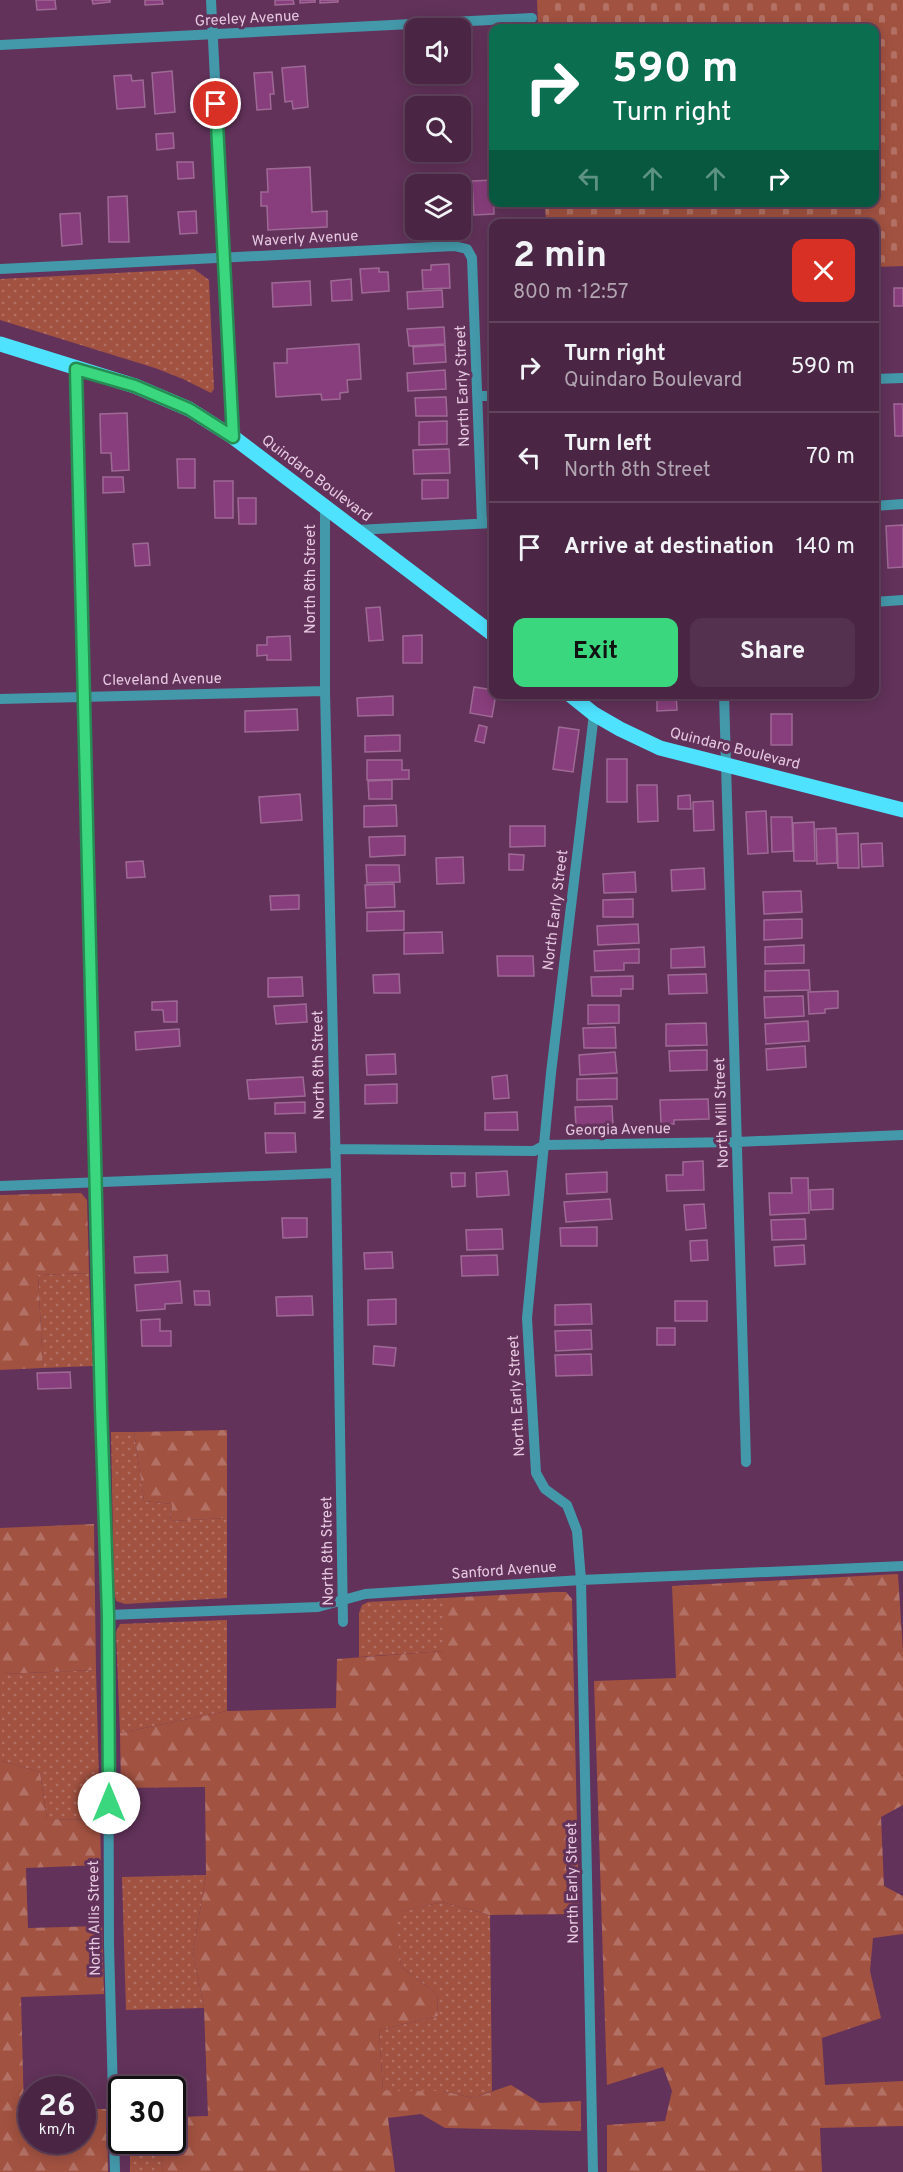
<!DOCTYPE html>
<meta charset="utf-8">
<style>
:root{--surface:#4a2644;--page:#54324f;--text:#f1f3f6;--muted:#b2a5b2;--line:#61435d;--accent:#3ad77f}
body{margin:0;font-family:Overpass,sans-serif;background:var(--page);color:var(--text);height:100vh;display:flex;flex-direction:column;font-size:22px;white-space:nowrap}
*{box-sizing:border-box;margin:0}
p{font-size:20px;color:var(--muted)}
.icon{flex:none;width:33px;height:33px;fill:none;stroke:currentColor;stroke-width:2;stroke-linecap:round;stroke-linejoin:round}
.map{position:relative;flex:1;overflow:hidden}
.drawer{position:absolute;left:489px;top:219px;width:390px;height:480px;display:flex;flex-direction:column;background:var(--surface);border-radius:12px;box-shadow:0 3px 15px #0003,0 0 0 2px var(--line)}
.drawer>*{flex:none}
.hud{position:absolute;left:489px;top:24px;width:390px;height:183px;border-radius:12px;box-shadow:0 3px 15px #0003,0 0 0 2px var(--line);background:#0b6e4f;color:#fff;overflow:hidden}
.controls{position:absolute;left:405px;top:18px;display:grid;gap:12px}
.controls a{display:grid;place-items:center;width:66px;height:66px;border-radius:12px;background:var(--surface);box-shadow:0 3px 15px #0003,0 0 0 2px var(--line);font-size:30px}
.speed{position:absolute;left:18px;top:2076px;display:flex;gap:12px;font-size:30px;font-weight:700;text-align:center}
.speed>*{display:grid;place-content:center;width:78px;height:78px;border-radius:50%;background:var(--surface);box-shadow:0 3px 15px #0003,0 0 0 2px var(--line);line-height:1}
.speed small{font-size:15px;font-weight:400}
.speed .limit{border:3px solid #111;border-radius:9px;background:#fff;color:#111}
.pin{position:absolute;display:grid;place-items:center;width:51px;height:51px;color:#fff;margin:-26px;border:3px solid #fff;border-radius:50%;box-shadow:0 2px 6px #0007}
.me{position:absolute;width:66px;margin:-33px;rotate:0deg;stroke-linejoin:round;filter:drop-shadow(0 0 4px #0008)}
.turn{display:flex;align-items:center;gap:21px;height:126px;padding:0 24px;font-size:27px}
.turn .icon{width:78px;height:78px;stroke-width:2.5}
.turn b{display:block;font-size:42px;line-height:51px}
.lanes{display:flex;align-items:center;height:57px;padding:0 24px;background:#0003;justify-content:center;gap:30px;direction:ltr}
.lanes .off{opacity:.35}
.round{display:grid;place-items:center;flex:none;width:63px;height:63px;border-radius:12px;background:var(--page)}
.summary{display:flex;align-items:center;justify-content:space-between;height:102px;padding:0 24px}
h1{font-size:36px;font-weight:700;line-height:45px}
.action{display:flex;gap:12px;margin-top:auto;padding:12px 24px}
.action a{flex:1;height:69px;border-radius:12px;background:var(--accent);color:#111;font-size:24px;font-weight:700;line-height:69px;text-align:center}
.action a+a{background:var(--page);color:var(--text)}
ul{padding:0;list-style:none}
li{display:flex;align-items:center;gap:18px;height:90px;padding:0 24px;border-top:2px solid var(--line)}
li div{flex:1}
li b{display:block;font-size:22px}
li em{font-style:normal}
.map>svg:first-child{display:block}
.green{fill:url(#green-dots)}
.forest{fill:url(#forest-firs)}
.cemetery{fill:url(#cemetery-stones)}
.building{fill:#883e7c;stroke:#9e6a95;stroke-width:1.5}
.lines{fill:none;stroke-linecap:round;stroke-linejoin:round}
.minor{stroke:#4398a9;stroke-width:10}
.major{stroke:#4ee2ff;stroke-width:15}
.route-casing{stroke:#268c53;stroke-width:15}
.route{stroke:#3ad77f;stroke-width:10}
.labels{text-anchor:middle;stroke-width:6;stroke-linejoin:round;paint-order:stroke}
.street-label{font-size:15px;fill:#e6c9e0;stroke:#62325a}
</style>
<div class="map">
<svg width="903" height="2172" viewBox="0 0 903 2172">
<defs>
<pattern id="green-dots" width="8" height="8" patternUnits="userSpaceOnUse" patternTransform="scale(1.5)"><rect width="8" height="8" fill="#a25241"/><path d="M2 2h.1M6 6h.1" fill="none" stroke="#b37165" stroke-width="1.8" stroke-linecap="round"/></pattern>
<pattern id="forest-firs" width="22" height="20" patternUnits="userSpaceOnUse" patternTransform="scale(1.5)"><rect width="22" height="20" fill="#a25241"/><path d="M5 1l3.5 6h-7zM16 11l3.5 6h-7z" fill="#b37165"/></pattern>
<pattern id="cemetery-stones" width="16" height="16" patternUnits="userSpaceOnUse" patternTransform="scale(1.5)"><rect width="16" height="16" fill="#a25241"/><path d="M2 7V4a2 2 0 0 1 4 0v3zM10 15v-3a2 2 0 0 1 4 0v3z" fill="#b37165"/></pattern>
</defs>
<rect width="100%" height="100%" fill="#62325a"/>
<path class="green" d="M194,269L209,280L214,389L211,393L183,379L155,368L0,320V279Z
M89,1273L93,1366L43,1368L38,1275Z
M111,1432H134L144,1501L172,1504L170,1521L227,1518V1598L125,1604L116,1601L114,1591Z
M444,1598V1651L359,1657V1613L362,1605L368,1602Z
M227,1620V1711L120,1733L116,1632L120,1624Z
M96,1670L100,1820L47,1819L40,1772L2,1761V1674Z
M206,1875L193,1952L204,2008L126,2010L122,1877Z
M442,1902L490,1915L492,2091L473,2098L443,2091H383L379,2030L438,2016L437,1994L401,1967L395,1913Z
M130,2141H164L160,2148L163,2172H130Z"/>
<path class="forest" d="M81,1193L87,1200L89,1273L38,1275L43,1368L0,1370V1195Z
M227,1430V1518L170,1521L172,1504L144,1501L134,1432Z
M94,1524L96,1670L2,1674V1761L40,1772L47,1819L100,1820L101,1865L26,1868L28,1928L102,1926L104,1994L21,1997L24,2111H31L32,2140H82L83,2109H107L108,2172H0V1528Z
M898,1574L903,1653V1805L881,1817L884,1886L903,1896V1934L873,1938L870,1971L881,2018L822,2038L825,2085L903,2081V2126L820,2128L822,2172H607V2125L665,2121L672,2091L663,2067L607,2085L594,1681L676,1678L672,1586Z
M555,1592H566L572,1599L579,1914L490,1915L442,1902L396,1913L401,1967L437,1994L438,2016L379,2030L383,2091H443L473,2098L511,2085L540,2103L581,2101V2131L445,2128L421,2114L388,2118L395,2172H163L160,2148L164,2141L172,2140L174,2117L208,2116L204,2008L193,1952L206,1875L205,1787L121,1788L120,1733L227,1711L336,1708L337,1659L444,1651V1598Z"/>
<path class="cemetery" d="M537,0H903V266L875,267L874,224L546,223L545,203L874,202V28H538Z"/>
<path class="building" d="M36,0H55L56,9L37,10Z
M92,0H110V2L93,4Z
M145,0H162L163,4L145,5Z
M275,0H293L294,4L275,5Z
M300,0H315V2L300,3Z
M320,0H338V2L320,3Z
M305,66L308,107L293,109L292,101L285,102L282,68Z
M172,71L175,112L155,114L152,73Z
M272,72L274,94H270L271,109L257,110L254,73Z
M131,75L132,81L143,80L145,107L117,109L114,76Z
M173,133L174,148L157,150L156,134Z
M177,162H193L194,178L178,179Z
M310,167L312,212L327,211V227L268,230L267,206H261V192H268L267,169Z
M493,180L494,214L474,215L472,181Z
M127,196L129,242H109L108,197Z
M196,211L197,233L180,234L178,212Z
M80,213L82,244L62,246L60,214Z
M449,264L450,288L423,289L422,270H431V265Z
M379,268V272H388L389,291L362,293L360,269Z
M351,279L352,300L332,301L331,281Z
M310,281L311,305L273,307L272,283Z
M894,288H903V306H894Z
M442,290L443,307L408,309L407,292Z
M444,327L445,344L409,346L407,329Z
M359,344L361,379L347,380L348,392L340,393V399L322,400L321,394L276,397L274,363H287V349Z
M445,345L446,362L414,364L413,347Z
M445,370L446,389L408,391L407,373Z
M446,397L447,416H416L415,398Z
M894,404H903V436H895Z
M127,413L129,470L112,471L111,453H101L100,414Z
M447,421V444L419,445V422Z
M449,449L450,473L414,474L413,450Z
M177,459H195V488H178Z
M103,477H123L124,492L103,493Z
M422,480H448V498L422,499Z
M214,481H233V518H215Z
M238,498H256V524H239Z
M903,525V567L888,568L886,526Z
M148,543L150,565L135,566L133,544Z
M380,607L383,640L369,641L366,608Z
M422,635V663H403V636Z
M290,636L291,660H267V655L257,656V645H267V637Z
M474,687L494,690V694H496L492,717L470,713Z
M657,694H676L677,710L657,711Z
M393,696V715L358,716L357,698Z
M297,709L298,730L245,732V711Z
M771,714H792V745H771Z
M479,725L487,727L484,743L475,741Z
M559,727L579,730L573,772L553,769Z
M400,735V751L365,752V736Z
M607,759H627V802H607Z
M367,760H402V770H409V779L367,780Z
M392,780V799H369L368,781Z
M637,785H657L658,821L638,822Z
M300,794L302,820L261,823L259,797Z
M690,795L691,809H678V796Z
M713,801L714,830L694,831L693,802Z
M396,805L397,826L364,827V806Z
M766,811L768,853L748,854L746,812Z
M771,817H792L793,851L772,852Z
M814,822L815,861H794L793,823Z
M510,826H545V846L510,847Z
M836,828L837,863L817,864L816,829Z
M858,833L859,868H838L837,834Z
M405,836V855L370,857L369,837Z
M882,843L883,866L862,867L861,844Z
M509,854L524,855L523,870H509Z
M463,857L464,883L437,884L436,858Z
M143,861L145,877L127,878L126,862Z
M366,865H399L400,882L367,883Z
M704,868L705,889L672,891L671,870Z
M635,872L636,892L604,893L603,874Z
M394,884L395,907L366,908L365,885Z
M801,891L802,912L764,914L763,892Z
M299,895V909L271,910L270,896Z
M633,899V917H603V900Z
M404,911V930L367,931V912Z
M802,919V938L764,940V920Z
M638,924L639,943L598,945L597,926Z
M442,932L443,953L404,954V933Z
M804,945V963L765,964V947Z
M704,947L705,967L671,968V949Z
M639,949V963H624V970L595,971L594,951Z
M497,956H533L534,976H498Z
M809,970L810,990L765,991V971Z
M399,974L400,993H374L373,975Z
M706,974L707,993L669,994L668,975Z
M633,976V989H621V996H592L591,977Z
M302,977L303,996L268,997V978Z
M838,991V1008L825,1009V1013L809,1014L808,992Z
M803,996L804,1016L765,1018L764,997Z
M177,1001V1022H164L163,1010H152V1002Z
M306,1004L307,1022L276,1024L274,1006Z
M588,1005H619V1023L588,1024Z
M808,1021L809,1041L766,1044L765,1024Z
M706,1023L707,1045L666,1046V1024Z
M615,1027L616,1048H584L583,1028Z
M179,1029L180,1046L136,1050L135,1032Z
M805,1046L806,1067L767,1070L766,1049Z
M707,1050V1070L670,1071L669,1051Z
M615,1052L617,1073L580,1075L579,1055Z
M395,1054L396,1074L367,1075L366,1055Z
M507,1075L509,1098L494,1099L492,1077Z
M303,1077L305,1096L249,1099L247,1080Z
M617,1078V1099L577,1100V1079Z
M397,1084V1103L365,1104V1085Z
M708,1099L709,1119L674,1120V1124H661L660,1100Z
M305,1102V1113L275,1114V1103Z
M612,1106L613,1125L576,1127L575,1107Z
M517,1112L518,1130H485V1113Z
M265,1133H295L296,1152L266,1153Z
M703,1161L704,1190L667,1191L666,1175H683V1162Z
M507,1171L509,1195L477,1197L476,1173Z
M607,1172V1192L567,1194L566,1174Z
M451,1173H465V1186L452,1187Z
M791,1178H808L809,1213L770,1215L769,1193H792Z
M833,1189V1209L811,1210L810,1190Z
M610,1199L612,1219L566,1222L564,1202Z
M704,1204L706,1228L686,1230L684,1205Z
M282,1218H307V1237L283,1238Z
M805,1219L806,1239L772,1240L771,1220Z
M597,1227V1246H561L560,1228Z
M502,1229L503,1249L467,1250L466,1230Z
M707,1240L708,1260L691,1261L690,1241Z
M804,1245L805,1264L775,1266L774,1247Z
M392,1252L393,1268L365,1269L364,1253Z
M167,1255L168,1272L135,1273L134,1257Z
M497,1255L498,1275L462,1276L461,1256Z
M180,1281L182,1303L165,1304V1309L137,1311L135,1285Z
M194,1291H209L210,1305H195Z
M312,1296L313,1315L277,1316L276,1297Z
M396,1299V1324L368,1325V1300Z
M675,1301H707V1321H675Z
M591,1304L592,1324L555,1325V1305Z
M160,1319V1331H171V1346H142L141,1320Z
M657,1328H675V1345H657Z
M591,1330L592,1349L556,1351L555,1331Z
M374,1346L396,1348L394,1366L373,1364Z
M591,1354L592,1375L556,1376L555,1355Z
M70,1372L71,1388L38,1389L37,1373Z"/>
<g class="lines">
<path class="minor" d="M211,0L233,437
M0,45L532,18
M0,269L454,246L467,249L472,258L482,523
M76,369L102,1452L108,1615L109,1944L115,2172
M874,379L903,378
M478,396H494
M874,506L903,504
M325,507V691L336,1173L343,1622
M356,530L494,523
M874,602L903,600
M724,694L746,1462
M0,699L325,691
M335,1149L534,1151L545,1145L737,1142L903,1135
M0,1186L336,1173
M108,1615L318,1607L365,1594L581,1580L903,1566
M593,2172L581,1580L577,1531L567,1505L545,1489L536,1473L527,1318L551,1073L594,714"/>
<path class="major" d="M0,344L135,386L189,409L233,437L494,635
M569,694L594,714L620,729L660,748L903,810"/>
</g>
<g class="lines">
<defs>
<path id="route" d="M109,1803L108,1615L101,1407L76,369L135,386L189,409L233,437L216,104"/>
</defs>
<use href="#route" class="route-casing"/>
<use href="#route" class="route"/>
</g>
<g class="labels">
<g class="street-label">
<text transform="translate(247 18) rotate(-3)" y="5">Greeley Avenue</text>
<text transform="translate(305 238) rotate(-3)" y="5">Waverly Avenue</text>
<text transform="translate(462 386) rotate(-92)" y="5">North Early Street</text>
<text transform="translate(317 478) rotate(37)" y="5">Quindaro Boulevard</text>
<text transform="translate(310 579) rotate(-90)" y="5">North 8th Street</text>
<text transform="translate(162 679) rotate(-1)" y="5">Cleveland Avenue</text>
<text transform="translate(735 748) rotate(14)" y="5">Quindaro Boulevard</text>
<text transform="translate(555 910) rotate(-83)" y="5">North Early Street</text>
<text transform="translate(318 1065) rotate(-91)" y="5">North 8th Street</text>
<text transform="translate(721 1113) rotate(-92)" y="5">North Mill Street</text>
<text transform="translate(618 1129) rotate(-1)" y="5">Georgia Avenue</text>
<text transform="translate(516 1396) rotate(-93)" y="5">North Early Street</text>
<text transform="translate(327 1551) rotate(-91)" y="5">North 8th Street</text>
<text transform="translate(504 1570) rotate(-4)" y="5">Sanford Avenue</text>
<text transform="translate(572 1883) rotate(-91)" y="5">North Early Street</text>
<text transform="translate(94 1918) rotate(-91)" y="5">North Allis Street</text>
</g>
</g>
</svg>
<div class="controls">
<a><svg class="icon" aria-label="sound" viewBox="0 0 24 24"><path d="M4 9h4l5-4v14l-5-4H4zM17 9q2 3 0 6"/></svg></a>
<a><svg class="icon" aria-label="search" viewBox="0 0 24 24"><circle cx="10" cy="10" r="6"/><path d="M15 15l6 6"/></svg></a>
<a><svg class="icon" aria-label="layers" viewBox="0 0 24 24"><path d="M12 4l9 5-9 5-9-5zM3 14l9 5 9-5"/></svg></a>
</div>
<div class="speed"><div>26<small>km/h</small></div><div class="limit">30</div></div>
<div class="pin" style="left:216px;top:104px;background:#d93025"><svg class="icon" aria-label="arrive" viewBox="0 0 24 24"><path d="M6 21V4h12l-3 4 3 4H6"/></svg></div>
<svg class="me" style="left:109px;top:1803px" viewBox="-20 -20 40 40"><circle r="19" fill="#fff"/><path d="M0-13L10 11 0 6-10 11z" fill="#3ad77f"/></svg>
<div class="hud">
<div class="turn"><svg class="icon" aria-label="right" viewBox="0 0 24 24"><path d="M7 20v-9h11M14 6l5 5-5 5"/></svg><div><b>590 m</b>Turn right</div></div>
<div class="lanes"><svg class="icon off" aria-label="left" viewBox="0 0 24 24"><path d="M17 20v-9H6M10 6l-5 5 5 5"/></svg><svg class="icon off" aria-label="ahead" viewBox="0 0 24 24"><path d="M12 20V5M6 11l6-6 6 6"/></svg><svg class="icon off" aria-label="ahead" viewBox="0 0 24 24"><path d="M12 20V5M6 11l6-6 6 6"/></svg><svg class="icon" aria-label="right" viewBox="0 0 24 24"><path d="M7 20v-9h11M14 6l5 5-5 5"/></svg></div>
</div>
<section class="drawer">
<div class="summary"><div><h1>2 min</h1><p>800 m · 12:57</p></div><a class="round" style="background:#d93025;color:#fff"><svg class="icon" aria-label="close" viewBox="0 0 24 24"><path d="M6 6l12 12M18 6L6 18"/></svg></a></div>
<ul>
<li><svg class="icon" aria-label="right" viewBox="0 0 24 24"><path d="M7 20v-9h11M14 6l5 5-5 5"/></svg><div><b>Turn right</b><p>Quindaro Boulevard</p></div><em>590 m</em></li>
<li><svg class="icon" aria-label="left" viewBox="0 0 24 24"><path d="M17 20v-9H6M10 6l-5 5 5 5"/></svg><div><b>Turn left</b><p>North 8th Street</p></div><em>70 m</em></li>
<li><svg class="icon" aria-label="arrive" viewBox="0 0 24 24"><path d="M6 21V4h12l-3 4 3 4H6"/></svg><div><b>Arrive at destination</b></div><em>140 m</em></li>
</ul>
<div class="action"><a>Exit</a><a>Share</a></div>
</section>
</div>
